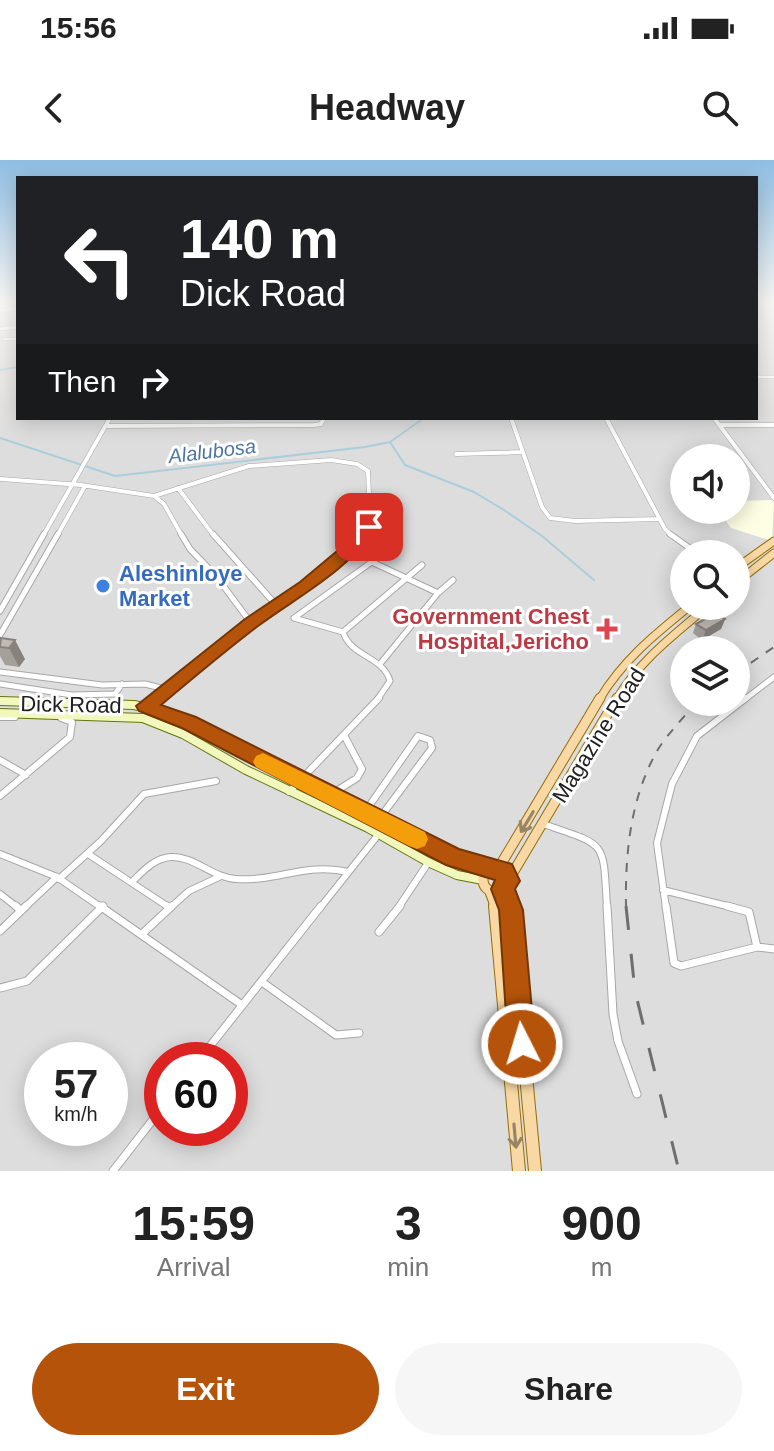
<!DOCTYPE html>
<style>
:root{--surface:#fff;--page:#f6f6f6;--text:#222;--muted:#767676;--accent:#b45309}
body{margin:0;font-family:Helvetica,sans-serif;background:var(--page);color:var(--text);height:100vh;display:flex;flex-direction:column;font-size:30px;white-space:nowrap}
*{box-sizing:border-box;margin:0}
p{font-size:26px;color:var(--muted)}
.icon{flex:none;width:44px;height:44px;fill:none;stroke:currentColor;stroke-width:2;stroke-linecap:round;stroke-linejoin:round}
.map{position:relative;height:1011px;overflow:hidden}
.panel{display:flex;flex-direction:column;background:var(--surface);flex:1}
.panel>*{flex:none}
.banner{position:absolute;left:16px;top:16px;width:742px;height:244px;border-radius:0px;box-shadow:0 4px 20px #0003;background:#202124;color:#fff;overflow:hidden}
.fabs{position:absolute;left:670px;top:284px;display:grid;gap:16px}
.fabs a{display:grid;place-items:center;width:80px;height:80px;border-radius:50%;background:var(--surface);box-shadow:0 4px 20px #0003;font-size:40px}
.speed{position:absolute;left:24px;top:882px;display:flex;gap:16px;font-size:40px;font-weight:700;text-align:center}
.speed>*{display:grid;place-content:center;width:104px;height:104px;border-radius:50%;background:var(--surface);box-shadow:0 4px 20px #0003;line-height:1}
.speed small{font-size:20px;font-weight:400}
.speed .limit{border:12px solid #d22;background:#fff;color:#111}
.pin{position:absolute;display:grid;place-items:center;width:68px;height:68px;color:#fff;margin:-34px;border-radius:16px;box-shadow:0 4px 12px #0006}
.me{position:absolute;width:88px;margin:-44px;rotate:355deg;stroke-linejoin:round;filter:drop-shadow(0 0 6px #0008)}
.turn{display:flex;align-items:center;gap:28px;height:168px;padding:0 32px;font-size:36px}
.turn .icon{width:104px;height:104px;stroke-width:2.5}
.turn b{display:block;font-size:56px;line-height:68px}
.then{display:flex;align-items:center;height:76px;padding:0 32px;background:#0003;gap:16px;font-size:30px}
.eta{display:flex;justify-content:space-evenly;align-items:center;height:136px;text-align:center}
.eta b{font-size:48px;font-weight:700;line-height:56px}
.button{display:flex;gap:16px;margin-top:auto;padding:16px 32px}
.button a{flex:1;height:92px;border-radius:48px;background:var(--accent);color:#fff;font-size:32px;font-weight:700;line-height:92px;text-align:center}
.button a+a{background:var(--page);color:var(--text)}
.status{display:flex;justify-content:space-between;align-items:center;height:56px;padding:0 40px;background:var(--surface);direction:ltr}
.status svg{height:22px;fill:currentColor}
header{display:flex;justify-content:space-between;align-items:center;height:104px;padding:0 32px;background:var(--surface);font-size:36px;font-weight:700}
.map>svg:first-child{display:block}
.residential{fill:#dedddd;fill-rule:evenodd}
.education{fill:#fdfee3}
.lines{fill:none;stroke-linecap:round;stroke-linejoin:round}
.stream{stroke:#aacedc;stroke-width:2}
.minor-far4-casing{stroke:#a7a7a7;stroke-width:4}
.minor-far3-casing{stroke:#a7a7a7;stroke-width:5}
.minor-far2-casing{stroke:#a7a7a7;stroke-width:7}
.minor-far1-casing{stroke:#a7a7a7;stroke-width:8}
.minor-casing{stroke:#a7a7a7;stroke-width:9}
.tertiary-casing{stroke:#a7a7a7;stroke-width:5}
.secondary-casing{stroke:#64750a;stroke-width:10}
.primary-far2-casing{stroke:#966e06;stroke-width:9}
.primary-far1-casing{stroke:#966e06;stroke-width:11}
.primary-casing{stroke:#966e06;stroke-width:14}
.minor-far4{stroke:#fff;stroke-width:3}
.minor-far3{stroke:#fff;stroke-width:4}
.minor-far2{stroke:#fff;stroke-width:5}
.minor-far1{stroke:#fff;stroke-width:6}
.minor{stroke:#fff;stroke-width:7}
.tertiary{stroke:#fff;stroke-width:4}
.secondary{stroke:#f2f7be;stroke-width:8}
.primary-far2{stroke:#f8d8a4;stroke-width:7}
.primary-far1{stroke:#f8d8a4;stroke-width:9}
.primary{stroke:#f8d8a4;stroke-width:12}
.rail-far1{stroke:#6e6e6e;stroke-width:2;stroke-dasharray:9 9;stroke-linecap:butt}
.rail{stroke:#6e6e6e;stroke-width:3;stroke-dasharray:24 24;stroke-linecap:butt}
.wall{fill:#a6a09b}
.shaded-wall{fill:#87827e}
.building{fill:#c1bab4;stroke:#87827e;stroke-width:2}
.oneway{stroke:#978569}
.route{fill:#b45309;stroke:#753606;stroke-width:2}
.slow{fill:#f59e0b}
.shop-dot{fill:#3f7fe0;stroke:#fff;stroke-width:3}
.health-dot{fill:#e0444e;stroke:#fff;stroke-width:3}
.labels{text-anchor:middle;stroke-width:6;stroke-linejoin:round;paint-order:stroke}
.far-water-label{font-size:20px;font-style:italic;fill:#4d75a5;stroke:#fff}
.shop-label{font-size:22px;font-weight:bold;fill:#366cbe;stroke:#fff;text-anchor:start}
.health-label{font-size:22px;font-weight:bold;fill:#be3a42;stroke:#fff;text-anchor:end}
.street-label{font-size:22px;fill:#202020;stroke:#fff}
</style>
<div class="status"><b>15:56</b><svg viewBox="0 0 49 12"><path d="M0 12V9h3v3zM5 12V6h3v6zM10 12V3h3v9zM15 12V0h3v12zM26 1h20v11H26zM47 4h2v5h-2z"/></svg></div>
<header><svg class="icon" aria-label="back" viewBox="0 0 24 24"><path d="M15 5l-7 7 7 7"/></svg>Headway<svg class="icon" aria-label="search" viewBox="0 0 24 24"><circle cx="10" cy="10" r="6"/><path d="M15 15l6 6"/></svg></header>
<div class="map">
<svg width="774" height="1011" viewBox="0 0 774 1011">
<rect width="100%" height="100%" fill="#f0eee7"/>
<path class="residential" d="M0,143H18V258H756V143H774V1011H0ZM684,298H736V350H684ZM684,394H736V446H684ZM684,490H736V542H684ZM42,900H110V968H42ZM162,900H230V968H162Z"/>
<path class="education" d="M772,340L774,343L772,381L731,368L718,350H736V341Z"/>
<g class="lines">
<path class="stream" d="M0,210L18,207
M0,278L115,316L365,287L390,282L424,258
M390,282L405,305L474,332L504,350L542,376L594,420"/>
<defs>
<path id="minor-far4" d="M0,151L18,148
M0,169L18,167
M4,179H18
M756,217H774"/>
<path id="minor-far3" d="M511,258L542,347L550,358L575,361L660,359
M606,258L665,369L672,376
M720,265H774
M105,266L314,265L321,264L324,258
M456,294L523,292
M1,319L81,325L154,336L249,306L331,300L357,304L368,311L370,359L362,376
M178,328L214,376
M154,336L164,344L182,376
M43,376L110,258
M57,376L85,326"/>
<path id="minor-far2" d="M181,374L190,389L216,416L251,463
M213,374L277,446
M670,374L698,394
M372,402L438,433
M0,451L44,374
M294,458L391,388
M294,458L343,472C351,497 383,496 390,521L377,540
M343,472L422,405
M0,475L58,374
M380,504L438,433L453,420
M0,512L102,525L145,524L169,530
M0,524L72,535L115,534L122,524
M154,540L251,463L305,425L363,374
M744,540L774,517"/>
<path id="minor-far1" d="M147,546L157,538
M0,557H15
M0,600L26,615
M289,632L379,538
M330,635L357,618L362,609L344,575
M0,636L70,577L72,562L61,558
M365,652L418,576L430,580L432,588L379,659
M543,664C608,686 603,680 607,748
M0,694L57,717L102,748
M88,694L170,748
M59,719L101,681L144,634L216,621
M134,720C144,710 155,698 171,697C194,696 213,718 236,719C275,722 308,702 348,712
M663,730L735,748
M0,734L18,748
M24,748L57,717
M101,748L103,746
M170,748L189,731L219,717
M320,748L378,675
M398,748L428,703
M666,748L657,683L672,624L697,576L746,538"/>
<path id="minor" d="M16,746L20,750
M100,746L242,845
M167,746L170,748
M607,746L613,854L618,881L637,934
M666,746L674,803L681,806L757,787L774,789
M727,746L749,752L757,787
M0,771L26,746
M379,772L400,746
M142,774L172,746
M262,822L336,875L359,873
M0,828L27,821L103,746
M199,900L321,746
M113,1011L162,948"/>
<path id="tertiary" d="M714,258L774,338"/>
<path id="secondary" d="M0,541L134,545L162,551L439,691L488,710
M0,553L143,558L183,574L246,610L368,668L428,702L457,715L483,720"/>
<path id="primary-far2" d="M736,408L774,381
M736,423L774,393
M599,540C622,501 654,475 690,446
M616,540C639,501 674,475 708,446"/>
<path id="primary-far1" d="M483 720a12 12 0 1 1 24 0a12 12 0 1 1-24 0Z
M498,709L600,538
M508,721L617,538
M503,729L510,748
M490,732L496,748"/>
<path id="primary" d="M495,746L519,1011
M510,746L535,1011"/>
</defs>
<use href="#minor-far4" class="minor-far4-casing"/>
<use href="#minor-far3" class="minor-far3-casing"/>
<use href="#minor-far2" class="minor-far2-casing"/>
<use href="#minor-far1" class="minor-far1-casing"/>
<use href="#minor" class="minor-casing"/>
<use href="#tertiary" class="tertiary-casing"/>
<use href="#secondary" class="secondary-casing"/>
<use href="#primary-far2" class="primary-far2-casing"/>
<use href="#primary-far1" class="primary-far1-casing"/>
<use href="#primary" class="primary-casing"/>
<use href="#minor-far4" class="minor-far4"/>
<use href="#minor-far3" class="minor-far3"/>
<use href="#minor-far2" class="minor-far2"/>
<use href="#minor-far1" class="minor-far1"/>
<use href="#minor" class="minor"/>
<use href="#tertiary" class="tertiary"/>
<use href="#secondary" class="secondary"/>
<use href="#primary-far2" class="primary-far2"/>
<use href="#primary-far1" class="primary-far1"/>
<use href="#primary" class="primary"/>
<path class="rail-far1" d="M736,513L774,487
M626,748C625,695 630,639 657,591C667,574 684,558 696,542"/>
<path class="rail" d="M626,746L635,831L679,1011"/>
</g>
<path class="wall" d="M725,459L721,469L702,480L693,473L696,464Z
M0,480L25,499L19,507L5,505L0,496Z"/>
<path class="shaded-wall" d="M725,459L721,469L702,480L706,470Z
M15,480L25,499L19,507L9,488Z"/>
<path class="building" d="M716,453L725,459L706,470L696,464Z
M1,478L15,480L9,488L0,487Z"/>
<defs><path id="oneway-shaft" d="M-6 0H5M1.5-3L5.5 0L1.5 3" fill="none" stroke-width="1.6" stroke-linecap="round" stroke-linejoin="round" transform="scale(2)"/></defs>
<g class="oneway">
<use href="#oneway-shaft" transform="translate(527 662) rotate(121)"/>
<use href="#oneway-shaft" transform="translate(515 976) rotate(85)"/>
</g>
<linearGradient id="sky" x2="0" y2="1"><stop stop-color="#8fbee3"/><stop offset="0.5" stop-color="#f8f7f4"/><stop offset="1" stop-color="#f8f7f4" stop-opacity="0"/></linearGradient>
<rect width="774" height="284" fill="url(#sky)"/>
<path class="route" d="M369,362L376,367C350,410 297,437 258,466C225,491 193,518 161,545L196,557L459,689L512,704L520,721L515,729L523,750L535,884L531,893L522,898L512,893L508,884L499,750L491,729L495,720L446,705L182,568L139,551L136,546L245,459L300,422L355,376L363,363Z"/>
<path class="slow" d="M263,593L425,672L428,679L425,686L417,689L409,686L256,607L253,602L256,596Z"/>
<circle class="shop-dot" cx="103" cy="426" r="8"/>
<path class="health-dot" d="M603 457h8v8h8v8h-8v8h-8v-8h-8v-8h8z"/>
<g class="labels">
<g class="far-water-label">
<text transform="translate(212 291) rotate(-7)" y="7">Alalubosa</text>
</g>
<g class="shop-label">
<text x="119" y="421">Aleshinloye<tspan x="119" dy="25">Market</tspan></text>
</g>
<g class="health-label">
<text x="589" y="464">Government Chest<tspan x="589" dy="25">Hospital,Jericho</tspan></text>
</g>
<g class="street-label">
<text transform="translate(71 544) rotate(1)" y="8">Dick Road</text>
<text transform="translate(598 575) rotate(-58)" y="8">Magazine Road</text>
</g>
</g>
</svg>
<div class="fabs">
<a><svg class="icon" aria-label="sound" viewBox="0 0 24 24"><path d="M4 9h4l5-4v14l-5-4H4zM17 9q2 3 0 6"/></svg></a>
<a><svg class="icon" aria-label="search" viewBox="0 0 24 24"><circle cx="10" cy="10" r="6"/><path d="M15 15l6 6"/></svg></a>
<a><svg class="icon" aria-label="layers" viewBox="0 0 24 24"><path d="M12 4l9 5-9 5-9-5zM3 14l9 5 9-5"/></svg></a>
</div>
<div class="speed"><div>57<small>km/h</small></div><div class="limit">60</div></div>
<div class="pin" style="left:369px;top:367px;background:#d93025"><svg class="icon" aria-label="arrive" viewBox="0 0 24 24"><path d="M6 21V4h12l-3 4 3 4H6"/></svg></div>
<svg class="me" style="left:522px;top:884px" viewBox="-20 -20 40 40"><circle r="17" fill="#b45309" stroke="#fff" stroke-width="3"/><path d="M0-11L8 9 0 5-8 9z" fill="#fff"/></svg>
<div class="banner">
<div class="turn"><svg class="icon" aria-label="left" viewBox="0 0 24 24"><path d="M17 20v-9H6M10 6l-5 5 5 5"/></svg><div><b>140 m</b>Dick Road</div></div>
<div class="then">Then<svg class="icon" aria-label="right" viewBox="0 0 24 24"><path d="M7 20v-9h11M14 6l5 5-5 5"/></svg></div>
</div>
</div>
<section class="panel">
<div class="eta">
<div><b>15:59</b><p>Arrival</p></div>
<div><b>3</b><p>min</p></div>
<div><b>900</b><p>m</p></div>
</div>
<div class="button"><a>Exit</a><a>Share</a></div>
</section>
